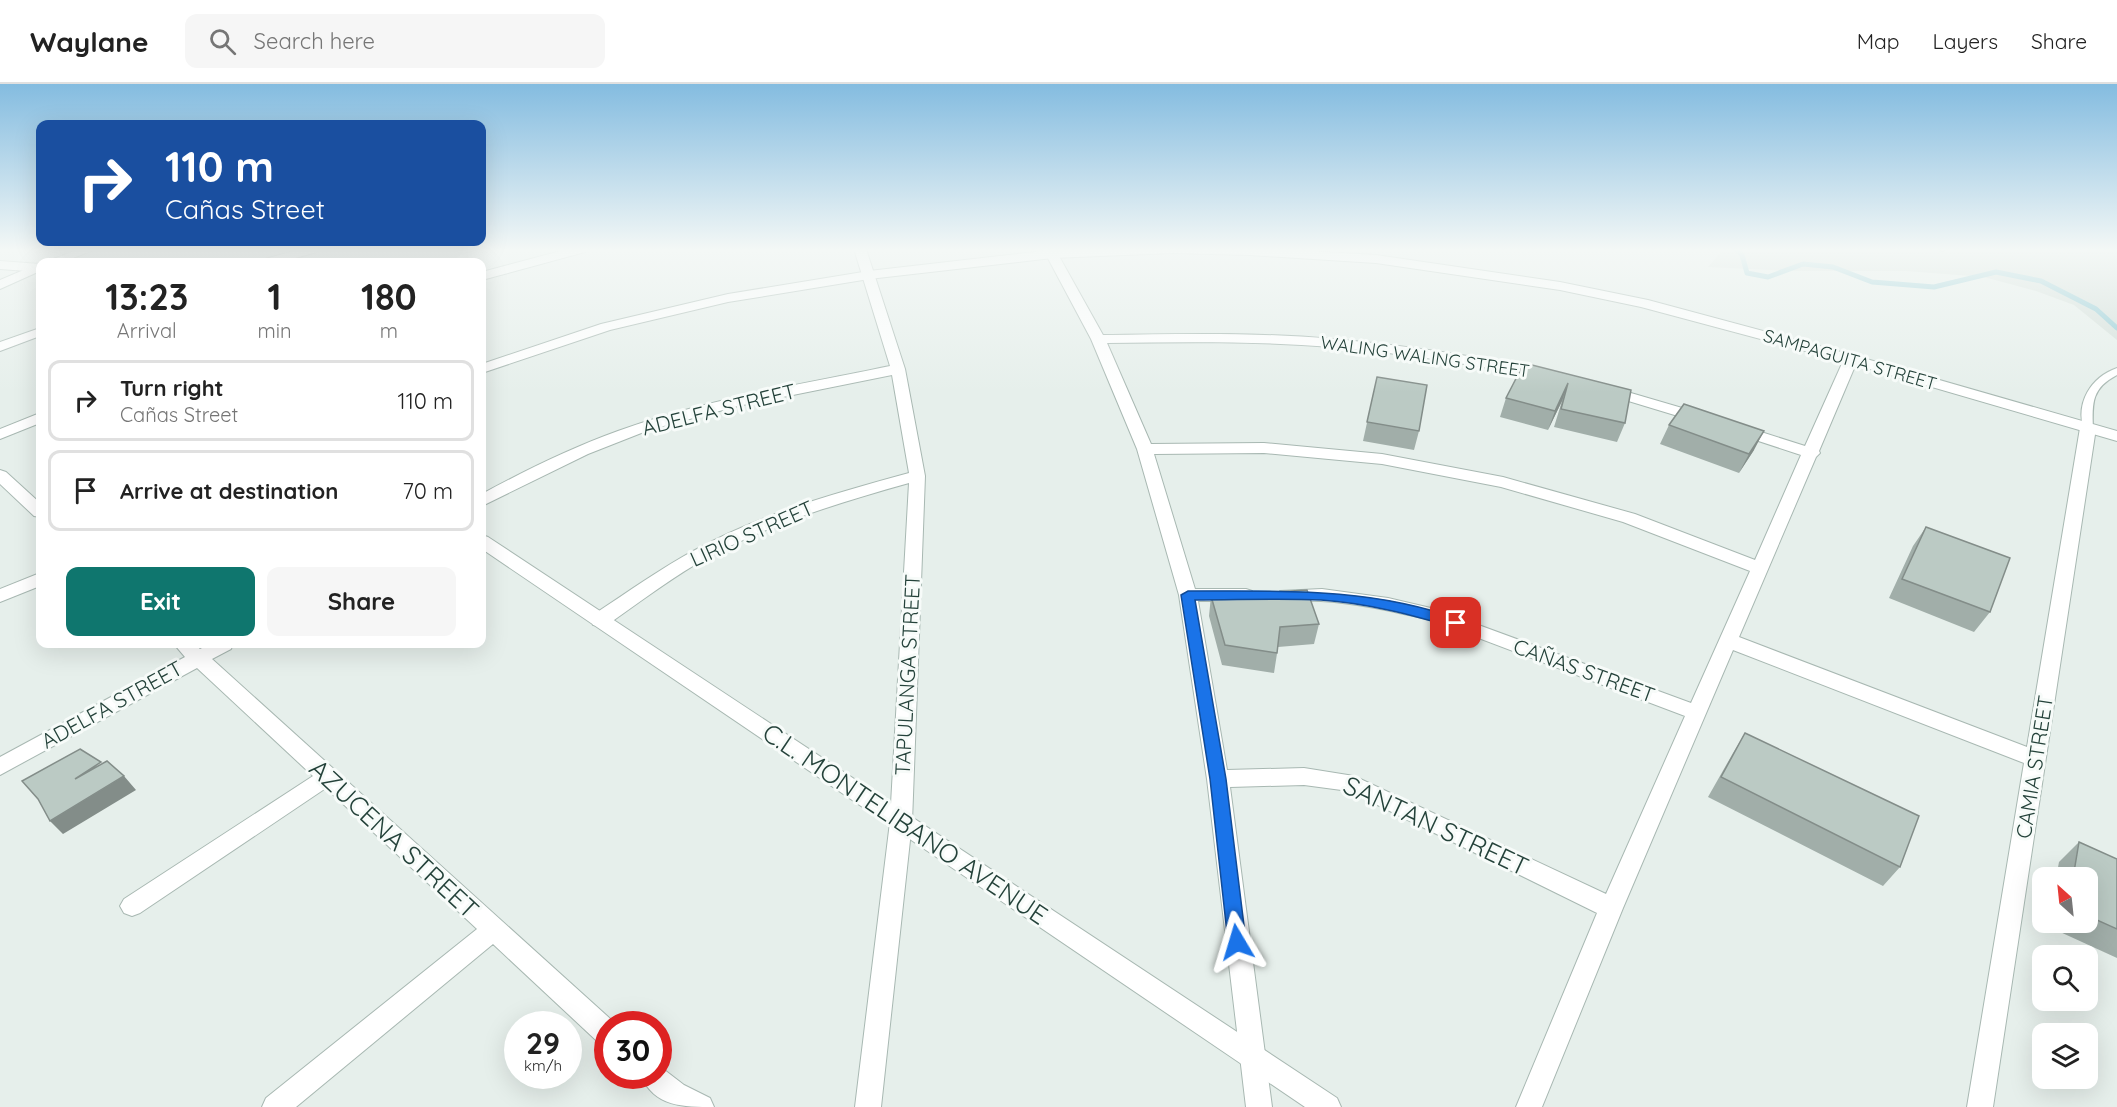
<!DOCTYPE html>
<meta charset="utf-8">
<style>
:root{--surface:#fff;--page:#f6f6f6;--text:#222;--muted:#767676;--line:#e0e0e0;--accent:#0f766e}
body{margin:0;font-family:Quicksand,sans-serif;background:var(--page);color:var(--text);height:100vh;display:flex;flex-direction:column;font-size:22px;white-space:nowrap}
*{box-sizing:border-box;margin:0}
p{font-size:20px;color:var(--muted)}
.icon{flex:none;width:33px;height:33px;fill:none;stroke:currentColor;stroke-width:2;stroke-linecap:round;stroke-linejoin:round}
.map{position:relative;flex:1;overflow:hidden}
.drawer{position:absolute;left:36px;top:174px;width:450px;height:390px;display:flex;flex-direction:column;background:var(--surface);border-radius:12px;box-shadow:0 6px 24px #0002}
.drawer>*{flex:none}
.top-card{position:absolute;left:36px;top:36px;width:450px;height:126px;border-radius:12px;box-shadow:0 6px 24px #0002;background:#1a4fa0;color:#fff;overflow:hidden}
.needle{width:39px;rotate:333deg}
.controls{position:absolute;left:2032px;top:783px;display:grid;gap:12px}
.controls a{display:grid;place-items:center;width:66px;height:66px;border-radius:12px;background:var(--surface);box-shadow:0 6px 24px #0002;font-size:30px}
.speed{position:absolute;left:504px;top:927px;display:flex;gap:12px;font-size:30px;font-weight:700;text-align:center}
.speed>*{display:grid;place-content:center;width:78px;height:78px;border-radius:50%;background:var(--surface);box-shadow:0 6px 24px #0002;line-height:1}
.speed small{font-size:15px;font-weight:400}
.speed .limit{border:9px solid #d22;background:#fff;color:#111}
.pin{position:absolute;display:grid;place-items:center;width:51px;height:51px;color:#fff;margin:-26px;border-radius:12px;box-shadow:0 3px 9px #0006}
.me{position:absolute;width:66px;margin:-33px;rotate:353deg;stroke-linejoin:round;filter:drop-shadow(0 0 4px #0008)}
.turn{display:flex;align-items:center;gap:21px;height:126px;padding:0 30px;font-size:27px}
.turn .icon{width:78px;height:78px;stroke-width:2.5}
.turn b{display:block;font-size:42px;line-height:51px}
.eta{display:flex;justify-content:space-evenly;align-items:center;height:102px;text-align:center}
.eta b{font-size:36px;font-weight:800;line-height:42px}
.cta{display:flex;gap:12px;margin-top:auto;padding:12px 30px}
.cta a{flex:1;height:69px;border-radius:12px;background:var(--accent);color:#fff;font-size:24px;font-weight:800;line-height:69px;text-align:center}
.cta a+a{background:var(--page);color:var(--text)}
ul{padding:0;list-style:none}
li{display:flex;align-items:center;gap:18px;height:81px;margin:0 12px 9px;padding:0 18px;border:3px solid var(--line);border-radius:12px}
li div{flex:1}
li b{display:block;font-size:22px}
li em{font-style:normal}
header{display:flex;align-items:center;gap:36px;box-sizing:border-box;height:84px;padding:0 30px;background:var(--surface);border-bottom:2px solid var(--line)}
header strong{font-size:28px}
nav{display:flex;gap:33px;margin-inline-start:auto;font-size:21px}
.search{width:420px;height:54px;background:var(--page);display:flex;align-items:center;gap:15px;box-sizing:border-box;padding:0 21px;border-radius:12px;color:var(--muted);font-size:22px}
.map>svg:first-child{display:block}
.built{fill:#d4dfda}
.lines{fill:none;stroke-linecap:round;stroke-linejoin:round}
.stream{stroke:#8ec9d4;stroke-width:5}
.service-casing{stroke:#a8b8b2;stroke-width:2}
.minor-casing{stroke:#a8b8b2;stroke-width:2}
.tertiary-casing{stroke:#a8b8b2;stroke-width:2}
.service{fill:#fff;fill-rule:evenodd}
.minor{fill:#fff;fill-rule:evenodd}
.tertiary{fill:#fff;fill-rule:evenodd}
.wall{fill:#a1aea9}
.shaded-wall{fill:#838d89}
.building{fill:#bbcac4;stroke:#838d89;stroke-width:1.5}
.route{fill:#1a73e8;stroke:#114b97;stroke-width:1.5}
.labels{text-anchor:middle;stroke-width:6;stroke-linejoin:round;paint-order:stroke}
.far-street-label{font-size:18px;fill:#24423a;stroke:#f7fbf9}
.street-label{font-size:21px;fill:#24423a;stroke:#f7fbf9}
.near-street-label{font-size:26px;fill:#24423a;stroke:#f7fbf9}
</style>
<header>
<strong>Waylane</strong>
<div class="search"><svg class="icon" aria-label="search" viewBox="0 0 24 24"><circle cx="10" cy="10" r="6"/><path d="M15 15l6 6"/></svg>Search here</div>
<nav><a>Map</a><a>Layers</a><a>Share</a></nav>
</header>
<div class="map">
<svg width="2117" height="1023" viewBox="0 0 2117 1023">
<rect width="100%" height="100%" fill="#e6efeb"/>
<path class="built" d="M1724,165H2117V256L2074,221L2036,207L1984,193L1906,187H1788L1708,183Z"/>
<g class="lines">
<path class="stream" d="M1736,165L1742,171L1747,189L1768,193L1803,180L1833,183L1872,198L1934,203L1996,188L2041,197L2096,225L2117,244"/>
<defs>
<path id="service" d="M2117,284V291C2092,304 2092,318 2093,344L2088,347L2084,346C2075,319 2091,293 2117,284Z"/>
<path id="minor" d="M79,165H96L63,178H46Z
M301,165H319L317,168L281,178H263L265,175Z
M568,165H587L585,168L482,196V188Z
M854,165H866L905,285L925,392L912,738L881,1023H855L890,738L909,399C841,418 773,439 710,472C674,492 641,517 607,541L600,542L593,541L591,536L593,531C628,508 661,484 697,465C764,429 836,409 909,389L892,291L738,322L649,346L588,370L482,422V410C526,386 571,364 618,347C706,315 799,301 890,282Z
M1043,165H1055L1103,251C1179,250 1256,248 1332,255C1404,261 1474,272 1545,286L1552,290L1545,294C1474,281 1403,269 1332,263C1257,257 1182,258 1107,259L1151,360L1264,359L1382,370L1503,393L1635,430L1755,476L1801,371L1734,349L1731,346L1739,341L1805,362L1844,275L1846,272H1856L1858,275L1819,367L1820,369L1816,373L1739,553L2027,663L2080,344L2088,339L2093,341L2096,344L1993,1023H1967L2024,679L1733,566L1623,824L1542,1023H1516L1597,829L1349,707L1304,701L1230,703L1272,1023H1246L1207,695L1179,511L1137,365L1091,255ZM1264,369L1382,380L1501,403L1623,438L1750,487L1691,619L1435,525L1388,514L1322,505L1280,507L1277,511L1280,515C1293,519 1307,516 1321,517C1358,519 1395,528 1431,536L1685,632L1606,810L1354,692L1304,684L1227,686L1198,517H1246L1252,515L1255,511L1252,507L1246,505H1195L1154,370Z
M40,179V187L0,205V196Z
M40,244V252L0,267V258Z
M1607,302L1706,331L1709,334L1701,339L1602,309L1600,306L1602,303Z
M40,329V339L0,355V345Z
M0,386L6,388L40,419V433L34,432L0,400Z
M40,489V502L0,518V505Z
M174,560H194L200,565L210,560H233L231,565L212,575L616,940H608V962L599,959L493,860L296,1023H262L266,1014L477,845L326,704L140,829L132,832L124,829L120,822L124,815L313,692L197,584L0,691V673L185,573Z
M658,981L684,1001L710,1014L714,1023C683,1023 655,1023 641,992H658Z"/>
<path id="tertiary" d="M1091,165H1272L1376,171L1560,198L1648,216L1856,272L2117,347V357L1846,278L1641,223L1560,206L1376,179L1250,171L1173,169L1052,174L869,195L728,218L610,246L482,289V280L601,240L728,210L869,187L1052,166Z
M0,177L40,180V188L0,185Z
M482,451L488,453L1337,1014L1341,1023H1305L482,465Z"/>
</defs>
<use href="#service" class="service-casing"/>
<use href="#minor" class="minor-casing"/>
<use href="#tertiary" class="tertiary-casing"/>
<use href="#service" class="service"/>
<use href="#minor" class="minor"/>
<use href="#tertiary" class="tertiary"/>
</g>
<path class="wall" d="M1934,165H1951L1941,168Z
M1524,279L1625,339L1617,358L1554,343L1562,317L1548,346L1500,333L1506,314Z
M1377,293L1419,347L1414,366L1363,357Z
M1669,341L1754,366L1739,389L1660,360Z
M1926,443L1990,528L1974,548L1889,514L1913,462Z
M1211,512L1319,540L1314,560L1278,563L1274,589L1222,581L1209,532Z
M1745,649L1900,783L1883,802L1708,713L1733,669Z
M2079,758L2117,775V874L2047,842L2048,838H2088V794H2056L2059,778Z"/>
<path class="shaded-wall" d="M1943,165H1951L1941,168Z
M1568,299L1562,317L1548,346L1555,327Z
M1764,347L1754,366L1739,389L1749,370Z
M124,692L136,706L63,750L50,737Z"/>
<path class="building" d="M1524,279L1631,306L1625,339L1561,325L1568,299L1555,327L1506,314Z
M1377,293L1427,301L1419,347L1367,338Z
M1684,320L1764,347L1749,370L1669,341Z
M1926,443L2010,474L1990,528L1902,495Z
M1307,506L1319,540L1280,543L1277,569L1225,561L1211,512Z
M1745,649L1919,732L1900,783L1721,693Z
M80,665L101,678L75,695L107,677L124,692L50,737L38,715L22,697Z
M2079,758L2117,775V845L2088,832V794H2073Z"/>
<linearGradient id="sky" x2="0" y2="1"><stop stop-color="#84bce0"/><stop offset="0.54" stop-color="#f4f8f6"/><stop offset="1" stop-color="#f4f8f6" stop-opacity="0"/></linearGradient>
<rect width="2117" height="308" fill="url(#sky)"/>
<path class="route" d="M1188,507C1280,507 1373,503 1461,536L1464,539L1456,544C1412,531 1367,519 1321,516C1279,514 1237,516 1195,516L1226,695L1246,858L1244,863L1237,866L1231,863L1228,858L1210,695L1181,511Z"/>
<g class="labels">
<g class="far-street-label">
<text transform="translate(1425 273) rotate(8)" y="6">WALING WALING STREET</text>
<text transform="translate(1850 276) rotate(16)" y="6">SAMPAGUITA STREET</text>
</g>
<g class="street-label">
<text transform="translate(719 326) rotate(-14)" y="7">ADELFA STREET</text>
<text transform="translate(752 450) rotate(-24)" y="7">LIRIO STREET</text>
<text transform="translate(1584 587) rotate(20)" y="7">CAÑAS STREET</text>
<text transform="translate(908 591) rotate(-87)" y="7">TAPULANGA STREET</text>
<text transform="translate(112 621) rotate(-29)" y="7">ADELFA STREET</text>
<text transform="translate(2035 683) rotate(-81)" y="7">CAMIA STREET</text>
</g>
<g class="near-street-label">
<text transform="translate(905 740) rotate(34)" y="9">C.L. MONTELIBANO AVENUE</text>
<text transform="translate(1436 742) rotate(25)" y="9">SANTAN STREET</text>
<text transform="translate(394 755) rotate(43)" y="9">AZUCENA STREET</text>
</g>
</g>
</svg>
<div class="controls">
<a><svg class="needle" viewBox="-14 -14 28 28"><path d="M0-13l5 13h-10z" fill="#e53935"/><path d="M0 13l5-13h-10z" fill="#767676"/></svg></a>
<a><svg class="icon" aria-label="search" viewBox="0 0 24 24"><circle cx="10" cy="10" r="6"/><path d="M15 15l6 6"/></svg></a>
<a><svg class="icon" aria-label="layers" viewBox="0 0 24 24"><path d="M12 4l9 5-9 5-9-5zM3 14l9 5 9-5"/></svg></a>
</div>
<div class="speed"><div>29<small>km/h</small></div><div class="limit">30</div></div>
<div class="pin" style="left:1456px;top:539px;background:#d93025"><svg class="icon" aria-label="arrive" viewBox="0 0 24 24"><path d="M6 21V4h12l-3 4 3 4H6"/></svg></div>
<svg class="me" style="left:1237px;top:858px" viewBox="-20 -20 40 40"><path d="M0-17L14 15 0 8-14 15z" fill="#1a73e8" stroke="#fff" stroke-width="4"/></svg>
<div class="top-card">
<div class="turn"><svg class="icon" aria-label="right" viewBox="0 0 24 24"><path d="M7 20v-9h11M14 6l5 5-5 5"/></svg><div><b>110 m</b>Cañas Street</div></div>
</div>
<section class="drawer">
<div class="eta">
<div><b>13:23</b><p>Arrival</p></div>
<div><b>1</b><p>min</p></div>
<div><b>180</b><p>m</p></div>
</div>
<ul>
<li><svg class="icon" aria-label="right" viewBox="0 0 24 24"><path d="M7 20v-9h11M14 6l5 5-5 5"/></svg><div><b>Turn right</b><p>Cañas Street</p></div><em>110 m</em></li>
<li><svg class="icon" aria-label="arrive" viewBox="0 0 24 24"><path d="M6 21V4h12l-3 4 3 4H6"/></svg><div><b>Arrive at destination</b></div><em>70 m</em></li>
</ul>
<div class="cta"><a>Exit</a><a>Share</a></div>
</section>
</div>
